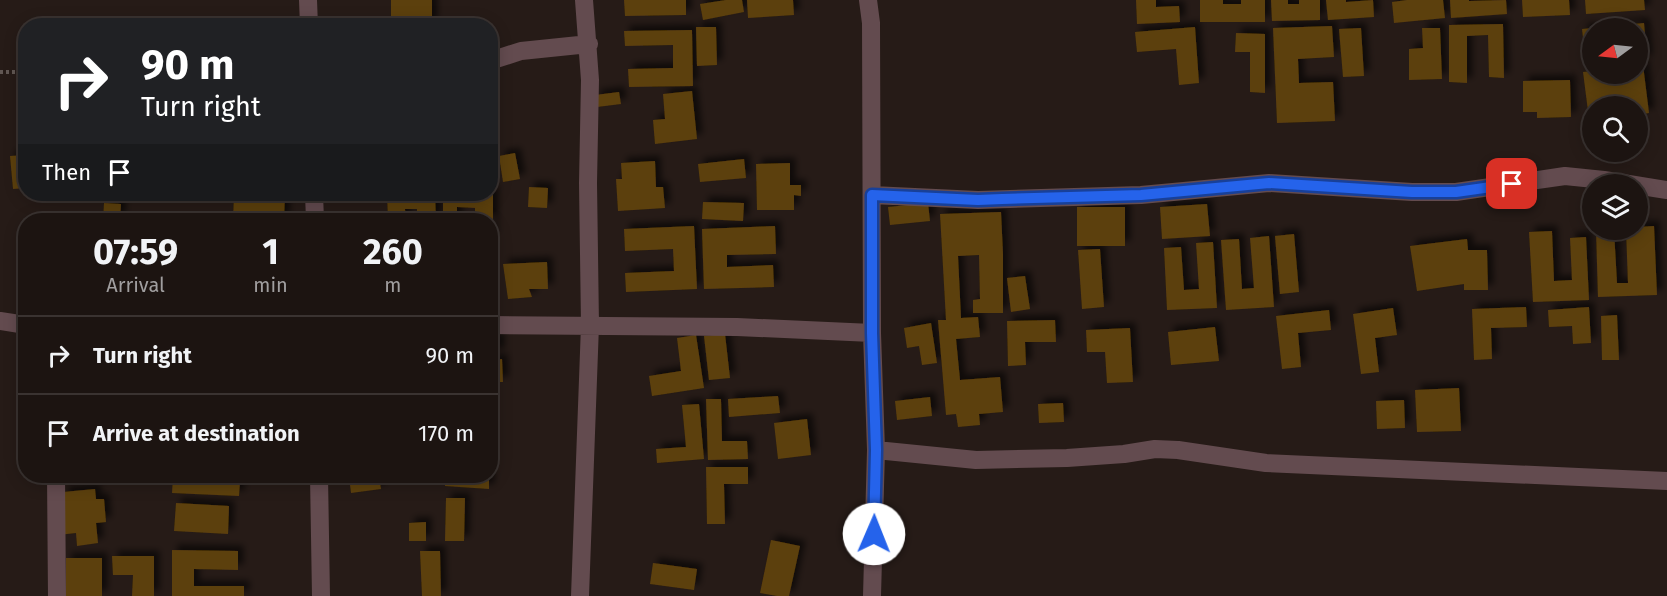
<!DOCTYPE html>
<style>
:root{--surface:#1c1411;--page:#251d1a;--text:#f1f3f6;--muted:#a09e9f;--line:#3a3331}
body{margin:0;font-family:"Fira Sans",sans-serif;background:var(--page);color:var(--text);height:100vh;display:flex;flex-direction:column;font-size:22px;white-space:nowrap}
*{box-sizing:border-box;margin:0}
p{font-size:20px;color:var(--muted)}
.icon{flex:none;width:33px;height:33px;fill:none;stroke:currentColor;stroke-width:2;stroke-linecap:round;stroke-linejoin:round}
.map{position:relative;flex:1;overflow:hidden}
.side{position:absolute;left:18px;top:213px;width:480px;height:270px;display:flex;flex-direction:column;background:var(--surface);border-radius:24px;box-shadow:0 3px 15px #0003,0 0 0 2px var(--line)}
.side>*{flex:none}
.guide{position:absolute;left:18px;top:18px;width:480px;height:183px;border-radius:24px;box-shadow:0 3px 15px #0003,0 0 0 2px var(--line);background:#202124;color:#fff;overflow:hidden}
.needle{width:39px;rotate:255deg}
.tools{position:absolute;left:1582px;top:18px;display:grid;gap:12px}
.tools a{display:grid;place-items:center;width:66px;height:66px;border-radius:50%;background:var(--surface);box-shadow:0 3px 15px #0003,0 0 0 2px var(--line);font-size:30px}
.pin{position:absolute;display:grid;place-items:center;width:51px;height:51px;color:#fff;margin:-26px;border-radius:12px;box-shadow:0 3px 9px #0006}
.me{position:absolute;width:66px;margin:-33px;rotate:1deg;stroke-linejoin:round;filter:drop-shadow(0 0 4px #0008)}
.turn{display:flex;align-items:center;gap:21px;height:126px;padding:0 24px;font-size:27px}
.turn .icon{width:78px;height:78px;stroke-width:2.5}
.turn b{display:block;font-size:42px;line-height:51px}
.then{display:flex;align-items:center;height:57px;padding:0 24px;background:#0003;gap:12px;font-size:22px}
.eta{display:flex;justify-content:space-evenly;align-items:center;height:102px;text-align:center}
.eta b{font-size:36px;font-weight:700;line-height:42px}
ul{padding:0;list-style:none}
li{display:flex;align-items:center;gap:18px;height:78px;padding:0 24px;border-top:2px solid var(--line)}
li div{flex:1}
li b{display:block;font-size:22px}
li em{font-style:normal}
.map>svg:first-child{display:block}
.building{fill:#5c3f0b;filter:url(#shadow)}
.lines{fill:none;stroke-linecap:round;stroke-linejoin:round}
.path{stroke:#615753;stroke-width:4;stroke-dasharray:3 3;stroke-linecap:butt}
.street{stroke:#634b4f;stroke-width:18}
.route-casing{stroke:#184099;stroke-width:15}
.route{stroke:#2563eb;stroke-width:10}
</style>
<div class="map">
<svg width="1667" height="596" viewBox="0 0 1667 596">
<defs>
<filter id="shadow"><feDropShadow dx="5.5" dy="-5.5" stdDeviation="3" flood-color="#0009"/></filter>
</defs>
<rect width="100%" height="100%" fill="#261b17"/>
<path class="building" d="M391,0H432V26H391Z
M624,0H686V15L625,16Z
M726,0H742L744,12L703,20L700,4Z
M747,0H793L794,15L748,18Z
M1136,0H1156V7L1179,6L1180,22L1137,24Z
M1200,0H1223V4H1241V0H1265V22H1200Z
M1271,0H1288V4H1299V0H1320V20L1272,21Z
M1326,0H1346V2L1373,0L1374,17L1328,20Z
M1407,0H1443L1445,18L1394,23L1392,2Z
M1450,0H1469V1L1506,0L1507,14L1451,18Z
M1522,0H1569L1570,15L1523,17Z
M1585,0H1644L1645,10L1586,14Z
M1644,23L1647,60L1638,61V28H1602V27Z
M1503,24L1504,78L1489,77L1488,35L1467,36V83L1449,82V25Z
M1332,26L1334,57L1298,59L1299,83L1333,82L1335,121L1277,123L1273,28Z
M696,27H716L717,65L697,66Z
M1195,27L1199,83L1179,85L1176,49L1137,52L1135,32Z
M1361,28L1364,76L1343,77L1339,29Z
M1422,28H1440L1442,79L1409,80V49L1423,48Z
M1593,28V65L1586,66L1582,29Z
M692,30L693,86L629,87L628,69L673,68V45L625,46L624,31Z
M1236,33L1265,34V93L1250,92V52H1235Z
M1643,65L1649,113L1638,115V106H1593V118L1589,119L1583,72L1593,71V74H1638V66Z
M1570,80L1571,117L1537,118V112H1523V81Z
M692,91L697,139L655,144L653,120L665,119L663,94Z
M619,92L621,104L597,107L595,95Z
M515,153L520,179L503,182L499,156Z
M26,155V188L13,189L10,156Z
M744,159L746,178L700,182L698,164Z
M655,161L656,187H663L665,208L618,211L616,179H622L621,163Z
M790,163V185H801V196L794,195V210H757L756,164Z
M529,187L548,188L547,208L528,207Z
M490,191H493V237H490V220H475V208L457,207V220H443V194H490Z
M91,194H130L131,198L91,200Z
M234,194H285L284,220H264L265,212H250V220H233Z
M387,194H435L436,220H417V209H405L406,220H388Z
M703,202L744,203L743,221L702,219Z
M104,203L121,204L120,220H103Z
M928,203L930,221L890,225L888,207Z
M1207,204L1210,236L1162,239L1160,207Z
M1077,207H1125V246H1077Z
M1001,212L1003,254V313H973V300L980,299L979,255L958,256L961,318L978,317L980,337L956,339L960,380L1000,377L1003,412L979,414L980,425L958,427L956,414L946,415L938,320H946L940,214Z
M694,226L697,289L626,292L625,273L674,271L673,249L625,251L624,229Z
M775,226L776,254L727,255V267L773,265L774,287L704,289L702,229Z
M1654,226L1657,295L1598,297L1596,230H1614L1617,283H1628L1626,230H1638V227Z
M1552,231L1554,281L1572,280L1570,238L1586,237L1589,300L1533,302L1529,232Z
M1294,234L1299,292L1280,294L1275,236Z
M1269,236L1274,307L1226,310L1221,240L1239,239L1242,289L1254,288L1250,238Z
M1467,239L1468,250H1487L1488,290H1464V284L1417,291L1410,246Z
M1213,242L1217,308L1167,310L1164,248L1181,247L1184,290L1199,289L1196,243Z
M1100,249L1104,307L1082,309L1078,250Z
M547,262L548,289H529L532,297L508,299L503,264Z
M1025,276L1030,309L1011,312L1007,278Z
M1526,307L1527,327L1491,328L1492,359L1474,360L1472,309Z
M1589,307L1591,343L1573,344L1572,326L1549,327L1548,310Z
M1393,308L1397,335L1375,338L1379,372L1361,374L1353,314Z
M1329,310L1331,330L1298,333L1301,367L1282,369L1276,316Z
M1617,315L1619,360H1602L1601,316Z
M1055,320L1056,342H1025L1026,365L1008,366L1007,321Z
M931,323L937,363L922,365L919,346L907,348L904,328Z
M1215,327L1219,361L1171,365L1168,332Z
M1130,328L1133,382L1107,383L1105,352H1087L1086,330Z
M725,334L730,378L709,380L704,336Z
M696,335L704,388L652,396L649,376L681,371L677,338Z
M490,338H499V354H490Z
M502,359L503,382H490V360Z
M1459,388L1461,431L1417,432L1415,390Z
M778,396L780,413L729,417L728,399Z
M930,397L932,416L897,420L895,401Z
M706,399H721L722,441H747L748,459L708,460Z
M1404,400L1405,428L1377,429L1376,401Z
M1063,403L1064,422L1039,423L1038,404Z
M699,404L704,459L657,463L656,449L686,447L682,405Z
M807,419L811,455L778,459L774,423Z
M706,467H748V484H724L725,524H707Z
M173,476H196V479L240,481L239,496L172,493Z
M349,476H379L381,489L351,493Z
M445,476H489V489L445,486Z
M95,489L96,499H104L106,522L96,523L98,543L77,546L76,533L58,535L57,519L65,518L63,492Z
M446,498H465L464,541H445Z
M176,503L229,506L228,534L174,531Z
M426,522V541H409V523Z
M771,540L800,546L789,596H777L760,593Z
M172,550L238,551V570L194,569V586H244V596H172Z
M420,551H440L441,596H422Z
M112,556H154V596H132L133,575H113Z
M66,558H102V596H66Z
M653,563L697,569L694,590L650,584Z"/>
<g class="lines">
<path class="path" d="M0,72H26"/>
<path class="street" d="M308,0L309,26
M868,0L871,23L872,333L876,450L872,596
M490,61L521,51L589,44
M314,194L315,220
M872,195L978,200L1141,195L1269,183L1412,192H1456L1565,176L1604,180L1667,190
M0,321L26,325
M490,325L737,327L872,333
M876,450L976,460L1067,458L1124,454L1155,449L1178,450L1266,463L1667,481
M56,476L57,596
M319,476L321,596
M580,596L590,325L588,183L590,80L584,0"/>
</g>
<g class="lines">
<defs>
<path id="route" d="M874,534L876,450L872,333V195L978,200L1002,199L1141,195L1269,183L1412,192H1456L1512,184"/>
</defs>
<use href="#route" class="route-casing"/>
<use href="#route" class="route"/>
</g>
</svg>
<div class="tools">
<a><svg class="needle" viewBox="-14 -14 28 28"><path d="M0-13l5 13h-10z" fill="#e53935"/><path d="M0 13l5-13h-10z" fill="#a09e9f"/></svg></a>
<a><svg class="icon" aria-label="search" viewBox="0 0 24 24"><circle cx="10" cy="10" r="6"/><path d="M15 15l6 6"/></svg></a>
<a><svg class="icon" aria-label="layers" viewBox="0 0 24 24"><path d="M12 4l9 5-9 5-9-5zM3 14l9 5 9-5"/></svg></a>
</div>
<div class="pin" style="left:1512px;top:184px;background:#d93025"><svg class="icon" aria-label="arrive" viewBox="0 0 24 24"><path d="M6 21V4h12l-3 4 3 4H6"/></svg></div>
<svg class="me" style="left:874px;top:534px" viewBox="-20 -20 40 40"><circle r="19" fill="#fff"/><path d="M0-13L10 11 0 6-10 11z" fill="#2563eb"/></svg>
<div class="guide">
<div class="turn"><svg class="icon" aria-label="right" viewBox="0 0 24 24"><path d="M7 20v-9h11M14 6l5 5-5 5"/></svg><div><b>90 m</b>Turn right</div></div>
<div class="then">Then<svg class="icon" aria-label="arrive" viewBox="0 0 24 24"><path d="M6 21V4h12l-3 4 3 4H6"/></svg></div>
</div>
<section class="side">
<div class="eta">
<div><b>07:59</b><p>Arrival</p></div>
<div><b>1</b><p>min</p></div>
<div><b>260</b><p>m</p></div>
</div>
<ul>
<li><svg class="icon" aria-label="right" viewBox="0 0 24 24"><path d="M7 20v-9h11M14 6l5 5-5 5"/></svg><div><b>Turn right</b></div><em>90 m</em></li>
<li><svg class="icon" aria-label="arrive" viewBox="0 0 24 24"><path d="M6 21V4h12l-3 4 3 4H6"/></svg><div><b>Arrive at destination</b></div><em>170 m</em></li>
</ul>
</section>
</div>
